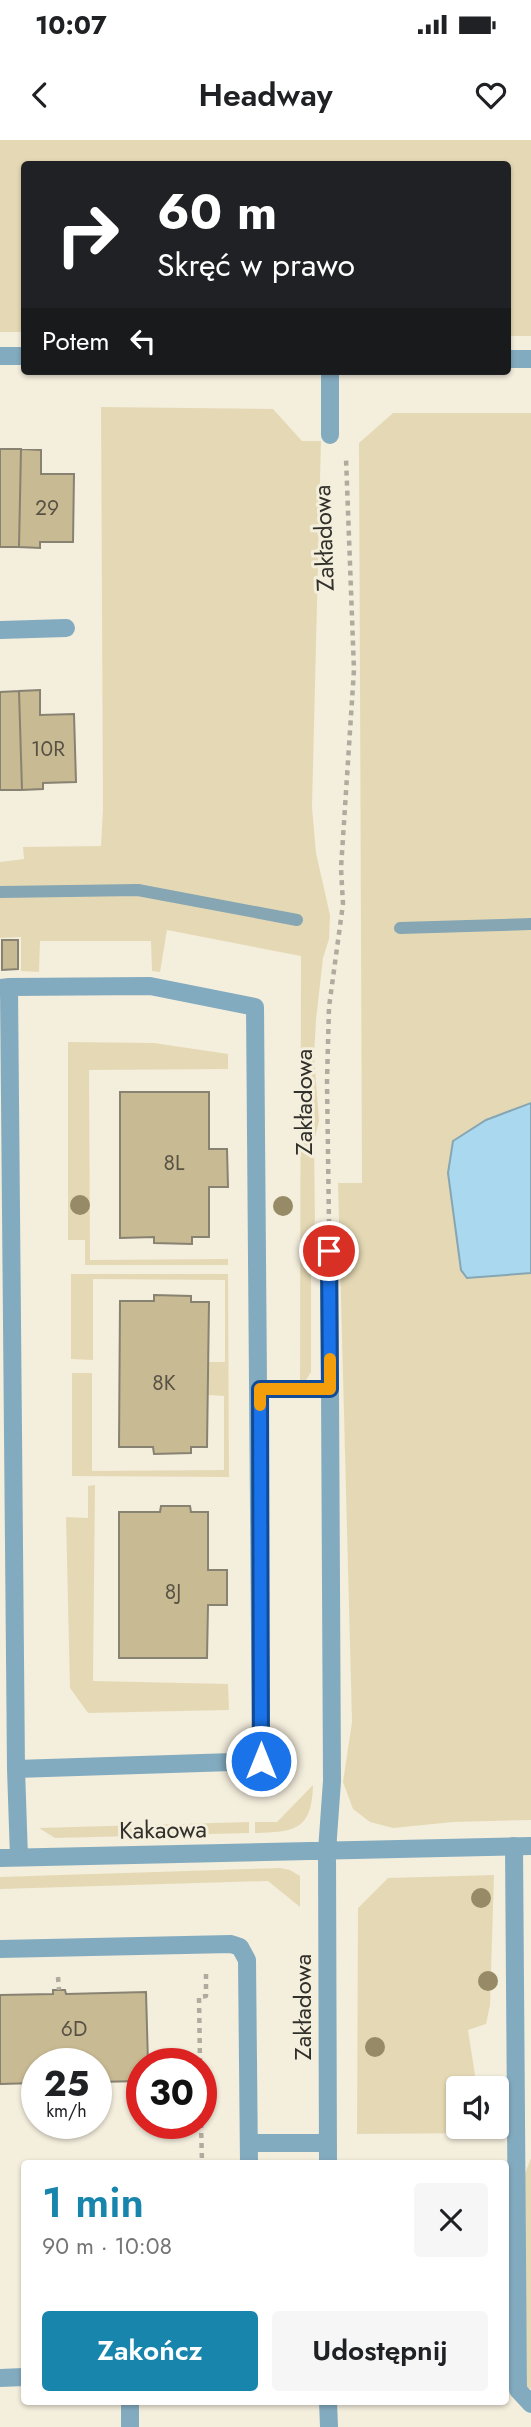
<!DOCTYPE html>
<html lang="pl">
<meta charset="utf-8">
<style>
:root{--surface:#fff;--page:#f6f6f6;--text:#202124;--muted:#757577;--accent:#1885ac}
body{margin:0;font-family:Jost,sans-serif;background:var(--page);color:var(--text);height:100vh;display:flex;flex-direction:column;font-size:26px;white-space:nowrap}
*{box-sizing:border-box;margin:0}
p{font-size:23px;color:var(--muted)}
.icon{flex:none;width:38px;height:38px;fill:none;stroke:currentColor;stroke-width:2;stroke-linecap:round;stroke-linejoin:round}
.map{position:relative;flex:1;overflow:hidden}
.details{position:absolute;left:21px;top:2020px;width:488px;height:245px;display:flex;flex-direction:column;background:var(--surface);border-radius:7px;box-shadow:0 2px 5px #0004}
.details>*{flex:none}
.hud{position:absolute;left:21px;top:21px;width:490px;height:214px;border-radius:7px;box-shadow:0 2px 5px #0004;background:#202124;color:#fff;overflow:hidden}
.fabs{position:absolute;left:446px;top:1936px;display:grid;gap:14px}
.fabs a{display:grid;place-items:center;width:63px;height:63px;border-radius:7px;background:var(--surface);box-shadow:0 2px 5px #0004;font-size:35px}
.speed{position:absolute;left:21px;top:1908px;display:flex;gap:14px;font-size:35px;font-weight:700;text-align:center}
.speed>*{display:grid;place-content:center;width:91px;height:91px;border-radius:50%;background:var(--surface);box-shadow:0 2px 5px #0004;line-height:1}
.speed small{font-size:18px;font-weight:400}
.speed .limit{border:10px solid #d22;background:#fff;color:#111}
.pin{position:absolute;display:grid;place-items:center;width:60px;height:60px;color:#fff;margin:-30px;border:4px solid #fff;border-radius:50%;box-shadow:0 2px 7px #0007}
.me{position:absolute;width:77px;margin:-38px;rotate:0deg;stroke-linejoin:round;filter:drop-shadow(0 0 5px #0008)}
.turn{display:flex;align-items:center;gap:24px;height:147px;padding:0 21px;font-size:32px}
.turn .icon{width:91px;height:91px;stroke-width:2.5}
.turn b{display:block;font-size:49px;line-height:60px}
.then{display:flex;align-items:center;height:66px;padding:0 21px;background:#0003;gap:14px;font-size:26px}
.round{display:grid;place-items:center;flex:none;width:74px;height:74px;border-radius:7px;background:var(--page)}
.headline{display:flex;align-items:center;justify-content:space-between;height:119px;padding:0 21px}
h1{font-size:42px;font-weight:600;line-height:52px;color:var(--accent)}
.primary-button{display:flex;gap:14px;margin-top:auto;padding:14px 21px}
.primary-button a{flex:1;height:80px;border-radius:7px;background:var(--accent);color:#fff;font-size:28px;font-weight:600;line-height:80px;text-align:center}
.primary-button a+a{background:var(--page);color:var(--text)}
.status{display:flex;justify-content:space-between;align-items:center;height:49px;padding:0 35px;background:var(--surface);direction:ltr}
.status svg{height:19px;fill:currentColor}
header{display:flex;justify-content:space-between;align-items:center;height:91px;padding:0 21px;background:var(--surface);font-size:32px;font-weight:600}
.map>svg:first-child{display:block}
.green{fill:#e5d9b5}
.water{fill:#aad8ee;stroke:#86a6b3;stroke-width:2}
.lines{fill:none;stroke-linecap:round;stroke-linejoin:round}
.stream{stroke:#86a6b3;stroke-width:12}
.building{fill:#c8ba92;stroke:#878272;stroke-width:2}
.path{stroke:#b0ab9e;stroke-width:4.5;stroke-dasharray:5 5;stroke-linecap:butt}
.lane{stroke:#83abbf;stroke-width:18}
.street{stroke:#83abbf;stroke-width:18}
.tree{fill:#968b66}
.route-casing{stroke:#114b97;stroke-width:18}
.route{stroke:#1a73e8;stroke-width:12}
.slow{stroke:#f59e0b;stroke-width:12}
.labels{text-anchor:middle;stroke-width:6;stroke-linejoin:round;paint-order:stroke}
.number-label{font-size:21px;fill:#585244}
.street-label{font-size:24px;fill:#32302a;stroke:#f4eedd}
</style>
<div class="status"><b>10:07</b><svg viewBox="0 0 49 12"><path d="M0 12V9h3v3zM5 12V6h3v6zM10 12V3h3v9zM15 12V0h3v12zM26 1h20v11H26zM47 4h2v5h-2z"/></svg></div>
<header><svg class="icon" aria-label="back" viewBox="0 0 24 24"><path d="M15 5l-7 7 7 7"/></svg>Headway<svg class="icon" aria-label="heart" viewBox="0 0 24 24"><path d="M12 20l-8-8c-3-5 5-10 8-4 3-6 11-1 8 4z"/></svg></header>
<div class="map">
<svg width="531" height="2287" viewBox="0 0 531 2287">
<rect width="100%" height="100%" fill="#f4eedd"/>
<path class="green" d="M0,0H531V196H508V24H24V192H0Z
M101,267L273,269L302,301H321L312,667L316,713L330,775L329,799L323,818L316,880L314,916L319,981L314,1001L315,1081L311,1101V1232L306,1240L300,1242L301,816L167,790L160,832L152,831L151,801H40L39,832L21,831V797L0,798V722L24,719L23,707L101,706L103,669Z
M393,273H531V963L486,980L467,1138L531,1133V1680L453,1682L393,1688L370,1682L353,1669L343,1642L352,1582L338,1043H362L359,303Z
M68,902L154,903L228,914V929L89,930L90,1120L228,1119V1125H85V1100H68Z
M71,1134H228L229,1337L72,1336V1233H92V1331L224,1330V1256L208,1255V1222H225V1140L93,1139V1220L71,1219Z
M95,1345L93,1541L228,1544L229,1570L88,1573L70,1548L66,1377L88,1378V1346Z
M313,1645C312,1690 295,1692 255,1693V1682H277Z
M249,1682V1693L55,1698L39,1688Z
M280,1728L290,1730L300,1736V1767L268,1741L0,1749V1737Z
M494,1735L490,1865L486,1884L468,1890L477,1948H458V1986H483L484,1993L357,1994L358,1768L388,1738Z
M531,2018V2249L527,2247L524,2036Z"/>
<path class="water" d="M531,963V1133L467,1138L461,1130L448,1033L453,1001L486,980Z"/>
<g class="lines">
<path class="stream" d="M0,752L138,750L297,780
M400,788L531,784"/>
</g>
<path class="building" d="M0,309H21L19,407H0Z
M21,309L41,310V334H74L73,402H40V408L19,407Z
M40,550V575L74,574L76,642L43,643V649L22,650L19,551Z
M19,551L22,650H0V552Z
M2,800H18V829L2,830Z
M120,952H209V1009H227L228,1047H209V1097H192V1104L154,1103V1097L120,1098Z
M154,1155L191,1156V1162H209L207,1307H191V1313L154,1314L153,1307H119L120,1161H154Z
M161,1366H190L191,1372H208V1430H227V1465H208L207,1518H119V1372H160Z
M53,1850H65L66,1854L146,1852L148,1923H142V1941L96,1942V1923H37V1943L0,1944V1855L53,1854Z"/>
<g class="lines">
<path class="path" d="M329,1084L327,941L329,867L343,764L341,728L354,530L346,318
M58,1837L59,1850
M200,1923L199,1857L206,1856V1833
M201,1983L202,2023"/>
<path class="lane" d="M300,1249H330L329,1111
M514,1706L518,2250L531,2264"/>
<path class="street" d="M0,216H24
M508,219H531
M330,295V231
M0,490L66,488
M0,848L9,847L150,846L255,867L261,1621L16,1629L9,847
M259,1249H300
M16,1629L19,1717
M0,1718L531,1706
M0,1809L231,1804L240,1807L247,1820L249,2023
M249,2003H328
M328,2023L327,1711L332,1641L330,1249
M0,2238L24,2237
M130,2261V2287
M328,2261L329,2287"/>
</g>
<g class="tree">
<circle cx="80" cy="1065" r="10"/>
<circle cx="283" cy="1066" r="10"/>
<circle cx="481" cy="1758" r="10"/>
<circle cx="488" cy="1841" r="10"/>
<circle cx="375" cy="1907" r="10"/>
</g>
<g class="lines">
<defs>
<path id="route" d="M261,1621L260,1249H330L329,1111"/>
</defs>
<use href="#route" class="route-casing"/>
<use href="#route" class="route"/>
<path class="slow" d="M260,1265V1249H330V1219"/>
</g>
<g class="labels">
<g class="number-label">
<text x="47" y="375">29</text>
<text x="48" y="616">10R</text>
<text x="174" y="1030">8L</text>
<text x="164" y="1250">8K</text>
<text x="173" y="1459">8J</text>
<text x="74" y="1896">6D</text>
</g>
<g class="street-label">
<text transform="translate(324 398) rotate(-92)" y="8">Zakładowa</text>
<text transform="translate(304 962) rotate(-90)" y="8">Zakładowa</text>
<text transform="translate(163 1690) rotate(-1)" y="8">Kakaowa</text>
<text transform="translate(303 1867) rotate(-90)" y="8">Zakładowa</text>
</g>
</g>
</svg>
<div class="fabs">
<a><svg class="icon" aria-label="sound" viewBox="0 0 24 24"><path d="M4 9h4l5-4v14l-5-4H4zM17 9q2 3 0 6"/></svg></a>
</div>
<div class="speed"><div>25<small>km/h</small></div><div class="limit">30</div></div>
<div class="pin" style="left:329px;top:1111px;background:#d93025"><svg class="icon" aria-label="arrive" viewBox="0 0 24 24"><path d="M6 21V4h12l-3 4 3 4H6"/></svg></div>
<svg class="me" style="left:261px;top:1621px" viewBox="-20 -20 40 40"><circle r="17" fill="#1a73e8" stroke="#fff" stroke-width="3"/><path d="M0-11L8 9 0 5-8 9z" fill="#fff"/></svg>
<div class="hud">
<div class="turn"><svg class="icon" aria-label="right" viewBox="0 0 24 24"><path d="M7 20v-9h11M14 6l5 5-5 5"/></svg><div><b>60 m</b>Skręć w prawo</div></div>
<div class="then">Potem<svg class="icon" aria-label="left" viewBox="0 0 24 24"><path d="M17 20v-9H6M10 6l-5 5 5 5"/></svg></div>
</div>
<section class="details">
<div class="headline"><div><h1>1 min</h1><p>90 m · 10:08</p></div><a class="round"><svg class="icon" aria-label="close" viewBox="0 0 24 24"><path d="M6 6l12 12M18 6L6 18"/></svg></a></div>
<div class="primary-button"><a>Zakończ</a><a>Udostępnij</a></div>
</section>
</div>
